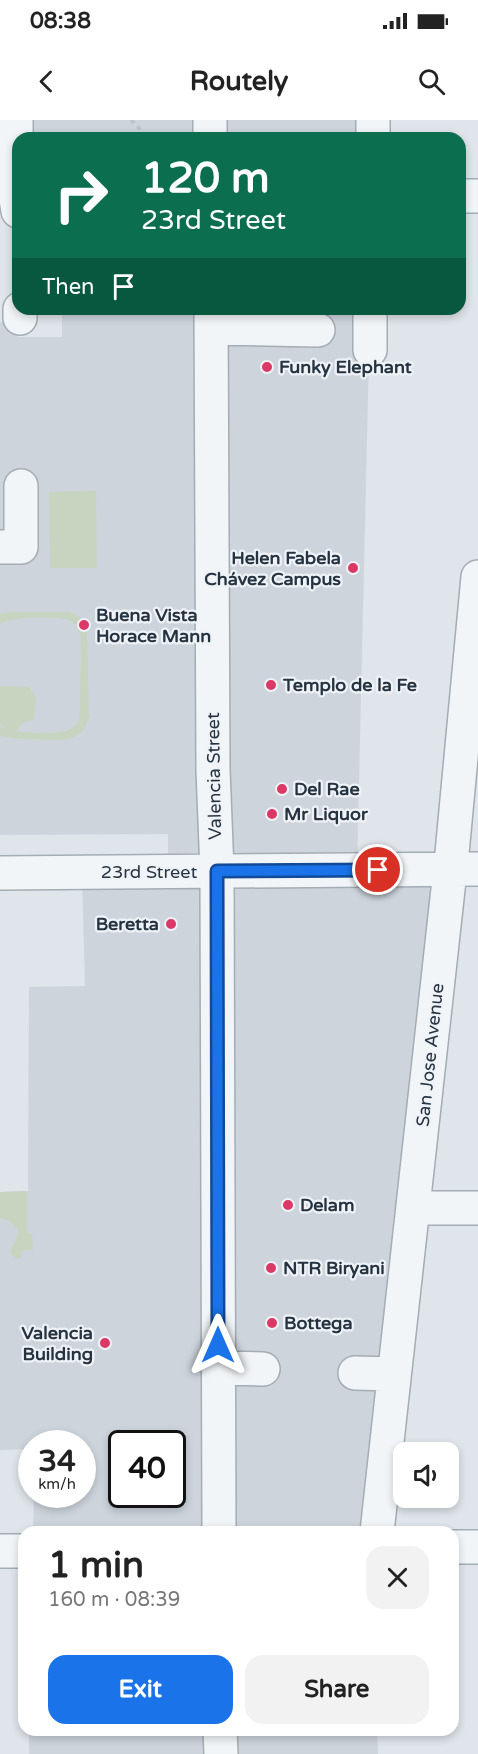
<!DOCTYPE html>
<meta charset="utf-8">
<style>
:root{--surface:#fff;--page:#f2f2f2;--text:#222;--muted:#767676;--accent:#1a73e8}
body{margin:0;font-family:"Varela Round",sans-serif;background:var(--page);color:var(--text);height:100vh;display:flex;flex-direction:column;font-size:22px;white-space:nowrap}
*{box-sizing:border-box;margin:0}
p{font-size:20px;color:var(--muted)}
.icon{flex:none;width:33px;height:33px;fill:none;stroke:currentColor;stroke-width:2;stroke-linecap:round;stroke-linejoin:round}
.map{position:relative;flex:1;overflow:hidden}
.side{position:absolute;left:18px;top:1406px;width:441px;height:210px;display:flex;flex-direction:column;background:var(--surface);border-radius:18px;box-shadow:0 3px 9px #0003}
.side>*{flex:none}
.guide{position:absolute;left:12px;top:12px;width:454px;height:183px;border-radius:18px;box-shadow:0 3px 9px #0003;background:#0b6e4f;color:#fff;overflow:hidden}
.controls{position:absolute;left:393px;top:1322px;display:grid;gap:12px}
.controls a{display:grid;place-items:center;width:66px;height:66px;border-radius:12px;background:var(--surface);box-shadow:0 3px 9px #0003;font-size:30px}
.speed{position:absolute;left:18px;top:1310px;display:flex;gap:12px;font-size:30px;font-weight:700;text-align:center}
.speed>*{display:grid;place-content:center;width:78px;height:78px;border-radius:50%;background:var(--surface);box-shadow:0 3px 9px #0003;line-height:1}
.speed small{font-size:15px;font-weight:400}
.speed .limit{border:3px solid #111;border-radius:9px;background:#fff;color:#111}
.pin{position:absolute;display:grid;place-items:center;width:51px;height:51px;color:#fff;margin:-26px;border:3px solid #fff;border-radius:50%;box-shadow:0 2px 6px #0007}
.me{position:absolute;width:66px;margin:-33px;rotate:0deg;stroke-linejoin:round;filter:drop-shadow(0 0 4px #0008)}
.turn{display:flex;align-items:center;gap:21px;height:126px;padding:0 30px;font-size:27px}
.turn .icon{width:78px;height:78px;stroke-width:2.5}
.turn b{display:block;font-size:42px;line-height:51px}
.then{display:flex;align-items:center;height:57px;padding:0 30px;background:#0003;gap:12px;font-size:22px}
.round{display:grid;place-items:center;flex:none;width:63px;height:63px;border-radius:18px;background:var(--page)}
.head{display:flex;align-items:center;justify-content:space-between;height:102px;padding:0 30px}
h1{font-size:36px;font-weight:700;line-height:45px}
.action{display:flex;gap:12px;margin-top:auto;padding:12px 30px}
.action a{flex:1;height:69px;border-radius:18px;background:var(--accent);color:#fff;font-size:24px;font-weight:700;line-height:69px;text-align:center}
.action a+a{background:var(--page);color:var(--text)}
.status{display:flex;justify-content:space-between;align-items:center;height:42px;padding:0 30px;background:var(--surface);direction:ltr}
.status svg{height:16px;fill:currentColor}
header{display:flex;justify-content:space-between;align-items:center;height:78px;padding:0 30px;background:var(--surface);font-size:27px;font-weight:700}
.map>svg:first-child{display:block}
.built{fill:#cdd4dc;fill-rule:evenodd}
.green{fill:#c7d4bf}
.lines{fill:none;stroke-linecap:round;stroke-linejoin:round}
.minor-casing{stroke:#a4acb4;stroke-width:36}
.path{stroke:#bdc3c9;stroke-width:4;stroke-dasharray:4.5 4.5;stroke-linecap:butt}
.minor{stroke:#f2f5f8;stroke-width:33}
.route-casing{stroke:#114b97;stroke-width:15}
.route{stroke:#1a73e8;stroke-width:10}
.poi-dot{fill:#db3866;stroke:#eff3f7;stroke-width:2}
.labels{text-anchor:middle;stroke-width:4.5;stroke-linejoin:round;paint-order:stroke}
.poi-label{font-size:18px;font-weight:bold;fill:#263442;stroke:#eff3f7;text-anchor:start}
.street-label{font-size:18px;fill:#263442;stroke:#eff3f7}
</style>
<div class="status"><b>08:38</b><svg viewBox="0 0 49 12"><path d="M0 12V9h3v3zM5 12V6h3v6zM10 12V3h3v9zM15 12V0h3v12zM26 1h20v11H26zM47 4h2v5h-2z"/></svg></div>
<header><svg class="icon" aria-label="back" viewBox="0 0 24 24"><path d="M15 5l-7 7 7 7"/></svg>Routely<svg class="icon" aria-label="search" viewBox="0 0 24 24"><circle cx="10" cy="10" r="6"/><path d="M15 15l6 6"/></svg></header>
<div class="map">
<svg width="478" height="1634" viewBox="0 0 478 1634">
<rect width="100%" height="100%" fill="#dfe5ea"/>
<path class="built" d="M17,0H368L369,18H18L17,183Z
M62,189H370L357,749H450L377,1411H33L34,1374H82V1323H32L31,1329L0,1330V1072L28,1071L29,867L85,866L82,754L168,753V714L0,715V202H10V211L17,212V217H62ZM122,1323H172V1374H122Z
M29,1610H377L378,1634H29Z"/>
<path class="green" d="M96,371L97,448H50L49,372Z
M8,492H69L78,496L87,507L89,596C87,606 82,614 72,618C62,622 11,619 0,616V606C10,613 56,615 68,610C75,608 78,603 80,596L81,517C79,510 77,505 71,501C61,495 10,497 0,504V494Z
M0,566L29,567L36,578L34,599L23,603L17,610C10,610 5,609 0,604Z
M27,1071V1113L32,1114L33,1130L21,1131V1138H16L11,1134C10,1125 19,1120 18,1110L10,1101L0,1098V1072Z"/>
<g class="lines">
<defs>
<path id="minor" d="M16,0V79L18,91
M210,0V18
M373,18V0
M460,76H478
M20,189V198
M211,189L213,650L217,751L219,1412
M211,208L318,210
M370,230V189
M0,427H21V366
M0,753L478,749
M413,1088H478
M218,1248L263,1249
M355,1253L394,1254
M377,1412L452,733L478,457
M453,1427H478
M0,1431H24
M220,1610L221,1634"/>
</defs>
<use href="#minor" class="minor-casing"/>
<path class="path" d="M131,0L139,8V18
M74,13V18"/>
<use href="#minor" class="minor"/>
</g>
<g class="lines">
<defs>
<path id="route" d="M218,1225L217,751L378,750"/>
</defs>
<use href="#route" class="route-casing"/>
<use href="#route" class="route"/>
</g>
<g class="poi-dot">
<circle cx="267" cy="247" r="6"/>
<circle cx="353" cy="448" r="6"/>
<circle cx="84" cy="505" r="6"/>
<circle cx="271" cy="565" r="6"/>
<circle cx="282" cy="669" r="6"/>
<circle cx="272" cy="694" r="6"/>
<circle cx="171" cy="804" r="6"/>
<circle cx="288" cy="1085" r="6"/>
<circle cx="271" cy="1148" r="6"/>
<circle cx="272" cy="1203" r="6"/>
<circle cx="105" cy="1223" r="6"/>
</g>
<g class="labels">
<g class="poi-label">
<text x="279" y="253">Funky Elephant</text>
<text x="341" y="444" text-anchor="end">Helen Fabela<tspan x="341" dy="21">Chávez Campus</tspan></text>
<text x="96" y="501">Buena Vista<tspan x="96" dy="21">Horace Mann</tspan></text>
<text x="283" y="571">Templo de la Fe</text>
<text x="294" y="675">Del Rae</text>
<text x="284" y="700">Mr Liquor</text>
<text x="159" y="810" text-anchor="end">Beretta</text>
<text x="300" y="1091">Delam</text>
<text x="283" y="1154">NTR Biryani</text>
<text x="284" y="1209">Bottega</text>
<text x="93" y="1219" text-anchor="end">Valencia<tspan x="93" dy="21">Building</tspan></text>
</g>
<g class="street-label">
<text transform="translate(214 656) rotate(-91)" y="6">Valencia Street</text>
<text x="149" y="758">23rd Street</text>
<text transform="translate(430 935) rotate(-84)" y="6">San Jose Avenue</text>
</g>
</g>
</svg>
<div class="controls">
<a><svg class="icon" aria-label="sound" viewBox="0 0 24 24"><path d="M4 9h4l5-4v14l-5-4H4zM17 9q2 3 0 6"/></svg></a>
</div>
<div class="speed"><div>34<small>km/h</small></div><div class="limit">40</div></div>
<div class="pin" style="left:378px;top:750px;background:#d93025"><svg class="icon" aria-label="arrive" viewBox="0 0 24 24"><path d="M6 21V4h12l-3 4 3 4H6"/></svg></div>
<svg class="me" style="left:218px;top:1225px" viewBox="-20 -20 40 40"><path d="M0-17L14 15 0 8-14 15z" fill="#1a73e8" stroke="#fff" stroke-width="4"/></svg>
<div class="guide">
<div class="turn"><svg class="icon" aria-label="right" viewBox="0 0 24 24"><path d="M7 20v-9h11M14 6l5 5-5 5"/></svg><div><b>120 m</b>23rd Street</div></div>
<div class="then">Then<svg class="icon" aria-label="arrive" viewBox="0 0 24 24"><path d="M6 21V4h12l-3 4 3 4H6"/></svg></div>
</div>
<section class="side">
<div class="head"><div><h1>1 min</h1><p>160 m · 08:39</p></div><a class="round"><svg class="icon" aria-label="close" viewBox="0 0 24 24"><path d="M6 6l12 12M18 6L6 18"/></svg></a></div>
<div class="action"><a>Exit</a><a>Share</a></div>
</section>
</div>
